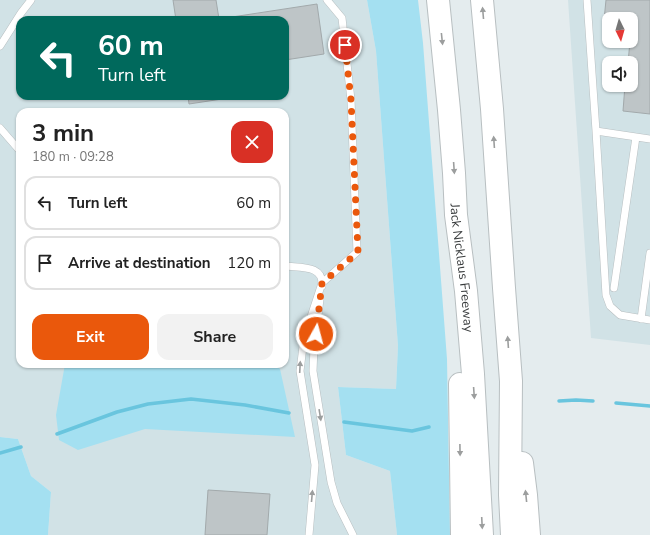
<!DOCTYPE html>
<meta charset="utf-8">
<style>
:root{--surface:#fff;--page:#f2f2f2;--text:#222;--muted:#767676;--line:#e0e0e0;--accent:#ea580c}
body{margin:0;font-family:"Nunito Sans",sans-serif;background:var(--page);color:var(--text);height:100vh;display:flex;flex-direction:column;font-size:15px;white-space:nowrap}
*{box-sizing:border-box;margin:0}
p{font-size:13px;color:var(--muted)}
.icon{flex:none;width:22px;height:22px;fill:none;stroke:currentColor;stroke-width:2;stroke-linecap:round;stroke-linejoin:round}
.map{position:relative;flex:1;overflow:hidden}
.drawer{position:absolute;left:16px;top:108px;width:273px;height:260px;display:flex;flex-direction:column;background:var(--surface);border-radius:12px;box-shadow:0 1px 3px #0004}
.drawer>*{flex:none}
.top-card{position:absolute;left:16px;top:16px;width:273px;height:84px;border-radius:12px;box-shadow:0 1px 3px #0004;background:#00695c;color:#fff;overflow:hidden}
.needle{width:26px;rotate:175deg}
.controls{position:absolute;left:602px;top:12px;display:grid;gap:8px}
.controls a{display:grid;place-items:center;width:36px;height:36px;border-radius:8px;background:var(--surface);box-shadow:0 1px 3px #0004;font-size:20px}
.pin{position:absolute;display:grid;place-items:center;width:34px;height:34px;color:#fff;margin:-17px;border:2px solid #fff;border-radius:50%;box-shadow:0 1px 4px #0007}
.me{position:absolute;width:44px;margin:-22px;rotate:7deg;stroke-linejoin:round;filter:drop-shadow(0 0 3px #0008)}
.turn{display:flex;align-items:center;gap:14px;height:84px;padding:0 16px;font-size:18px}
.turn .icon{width:52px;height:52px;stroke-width:2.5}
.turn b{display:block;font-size:28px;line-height:34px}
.round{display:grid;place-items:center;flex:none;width:42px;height:42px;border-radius:12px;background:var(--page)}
.summary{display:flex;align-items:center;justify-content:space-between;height:68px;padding:0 16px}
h1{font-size:24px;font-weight:700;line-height:30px}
.action{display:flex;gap:8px;margin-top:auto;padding:8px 16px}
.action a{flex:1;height:46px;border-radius:12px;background:var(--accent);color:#fff;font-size:16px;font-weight:700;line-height:46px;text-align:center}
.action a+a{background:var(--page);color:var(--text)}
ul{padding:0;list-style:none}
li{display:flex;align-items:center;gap:12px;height:54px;margin:0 8px 6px;padding:0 8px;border:2px solid var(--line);border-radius:12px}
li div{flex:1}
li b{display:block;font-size:15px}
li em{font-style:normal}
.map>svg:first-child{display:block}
.built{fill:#d1e2e6;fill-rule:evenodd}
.green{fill:#a4e0f1}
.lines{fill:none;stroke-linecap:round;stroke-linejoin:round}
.stream{stroke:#69c5de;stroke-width:3.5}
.building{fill:#bec5c7;stroke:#a2a9ab}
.service-casing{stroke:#b8bfc1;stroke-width:8}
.motorway-casing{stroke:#b8bfc1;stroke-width:24}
.service{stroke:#fff;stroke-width:7}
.motorway{stroke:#fff;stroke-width:22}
.oneway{fill:#9c9e9e}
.route{stroke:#ea580c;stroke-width:7;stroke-dasharray:0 12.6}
.labels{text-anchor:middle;stroke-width:3.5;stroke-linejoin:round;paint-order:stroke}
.street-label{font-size:13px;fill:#393c3d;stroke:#f1f9fb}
</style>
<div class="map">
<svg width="650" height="535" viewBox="0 0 650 535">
<rect width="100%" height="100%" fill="#e4ecee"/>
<path class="built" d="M0,0H367L376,51L398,346L396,389L338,387L346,455L390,471L397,535H48L51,492L31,476L18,439L0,437ZM20,20H285V96H20ZM20,112H285V364H20Z
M568,0H650V345L591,338ZM609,19H631V41H609ZM609,63H631V85H609Z"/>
<path class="green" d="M367,0H418L423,43L447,359L450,535H397L390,471L346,455L338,387L396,389L398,346L376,51Z
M65,364H275L280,369L295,437L145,429L78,450L59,440L56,415Z
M0,437L18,439L31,476L51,492L48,535H0Z"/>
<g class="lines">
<path class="stream" d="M559,401L576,400L593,401
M616,403L650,406
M344,422L412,431L429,427
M57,434L117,412L148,404L191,399L245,405L289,413
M0,453L21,447"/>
</g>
<path class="building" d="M173,0H216L219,19L317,4L324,54L285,60V20H176Z
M606,0H650V114L623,111L625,85H631V63H628L630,41H631L632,23L631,19H609V21L604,20Z
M188,96H222V99L189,104Z
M208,490L270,494L267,535H205Z"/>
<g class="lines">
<defs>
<path id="service" d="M587,0L596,131L606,295L610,306L620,315L650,320
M0,46L21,13L31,0
M0,128L20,151
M596,131L650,139
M285,266C301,268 324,265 322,286
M614,288L636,137
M320,299L314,347L313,371L331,482L337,503L353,535
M641,319L650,253
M309,535L315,465L300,371L304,338L322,283L357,252L351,100L342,18L327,0"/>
<g id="motorway">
<path id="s1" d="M438,0L449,110L454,173L456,215L466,291L473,374L482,535"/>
<path d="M482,0L492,109L504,288L511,381L510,495L512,535"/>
<path d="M460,384L462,535"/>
<path d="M522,463L526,495L529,535"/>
</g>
</defs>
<use href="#service" class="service-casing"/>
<use href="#motorway" class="motorway-casing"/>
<use href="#service" class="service"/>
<use href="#motorway" class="motorway"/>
</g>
<defs><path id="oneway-solid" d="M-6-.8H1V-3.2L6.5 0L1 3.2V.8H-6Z"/></defs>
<g class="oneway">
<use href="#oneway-solid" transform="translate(483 13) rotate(-95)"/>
<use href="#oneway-solid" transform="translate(442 39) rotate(84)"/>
<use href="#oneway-solid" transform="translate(494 142) rotate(-94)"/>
<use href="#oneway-solid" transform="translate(454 168) rotate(86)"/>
<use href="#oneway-solid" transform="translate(508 342) rotate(-94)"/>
<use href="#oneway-solid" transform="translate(300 367) rotate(-87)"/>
<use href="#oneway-solid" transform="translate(474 393) rotate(86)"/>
<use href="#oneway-solid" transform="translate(320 415) rotate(81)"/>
<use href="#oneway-solid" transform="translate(460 450) rotate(89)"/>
<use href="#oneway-solid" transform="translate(312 496) rotate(-85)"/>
<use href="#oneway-solid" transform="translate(526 496) rotate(-96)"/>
<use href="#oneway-solid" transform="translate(482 523) rotate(87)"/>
</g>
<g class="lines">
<path class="route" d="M316,334L322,283L358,252L351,100L345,45"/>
</g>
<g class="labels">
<g class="street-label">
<text dy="5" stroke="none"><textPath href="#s1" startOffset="269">Jack Nicklaus Freeway</textPath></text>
</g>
</g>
</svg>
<div class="controls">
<a><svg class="needle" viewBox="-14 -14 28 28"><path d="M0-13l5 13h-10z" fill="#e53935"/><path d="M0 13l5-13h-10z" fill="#767676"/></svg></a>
<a><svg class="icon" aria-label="sound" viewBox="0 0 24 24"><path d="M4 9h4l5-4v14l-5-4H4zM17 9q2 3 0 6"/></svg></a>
</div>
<div class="pin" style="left:345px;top:45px;background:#d93025"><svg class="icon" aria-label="arrive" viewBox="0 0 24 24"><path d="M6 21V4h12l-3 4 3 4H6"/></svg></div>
<svg class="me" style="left:316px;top:334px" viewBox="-20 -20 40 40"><circle r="17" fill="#ea580c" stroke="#fff" stroke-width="3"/><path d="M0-11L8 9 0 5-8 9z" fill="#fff"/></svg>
<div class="top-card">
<div class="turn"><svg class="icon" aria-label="left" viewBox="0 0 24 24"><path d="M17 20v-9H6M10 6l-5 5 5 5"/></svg><div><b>60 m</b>Turn left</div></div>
</div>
<section class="drawer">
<div class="summary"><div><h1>3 min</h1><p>180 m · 09:28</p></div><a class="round" style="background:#d93025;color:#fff"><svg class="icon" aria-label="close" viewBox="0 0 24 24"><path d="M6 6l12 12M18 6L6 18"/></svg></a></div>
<ul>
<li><svg class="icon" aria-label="left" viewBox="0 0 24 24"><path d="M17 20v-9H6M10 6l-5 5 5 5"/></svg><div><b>Turn left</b></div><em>60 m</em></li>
<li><svg class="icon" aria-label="arrive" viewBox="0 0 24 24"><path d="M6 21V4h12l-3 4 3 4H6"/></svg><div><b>Arrive at destination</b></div><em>120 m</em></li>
</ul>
<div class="action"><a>Exit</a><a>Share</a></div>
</section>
</div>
